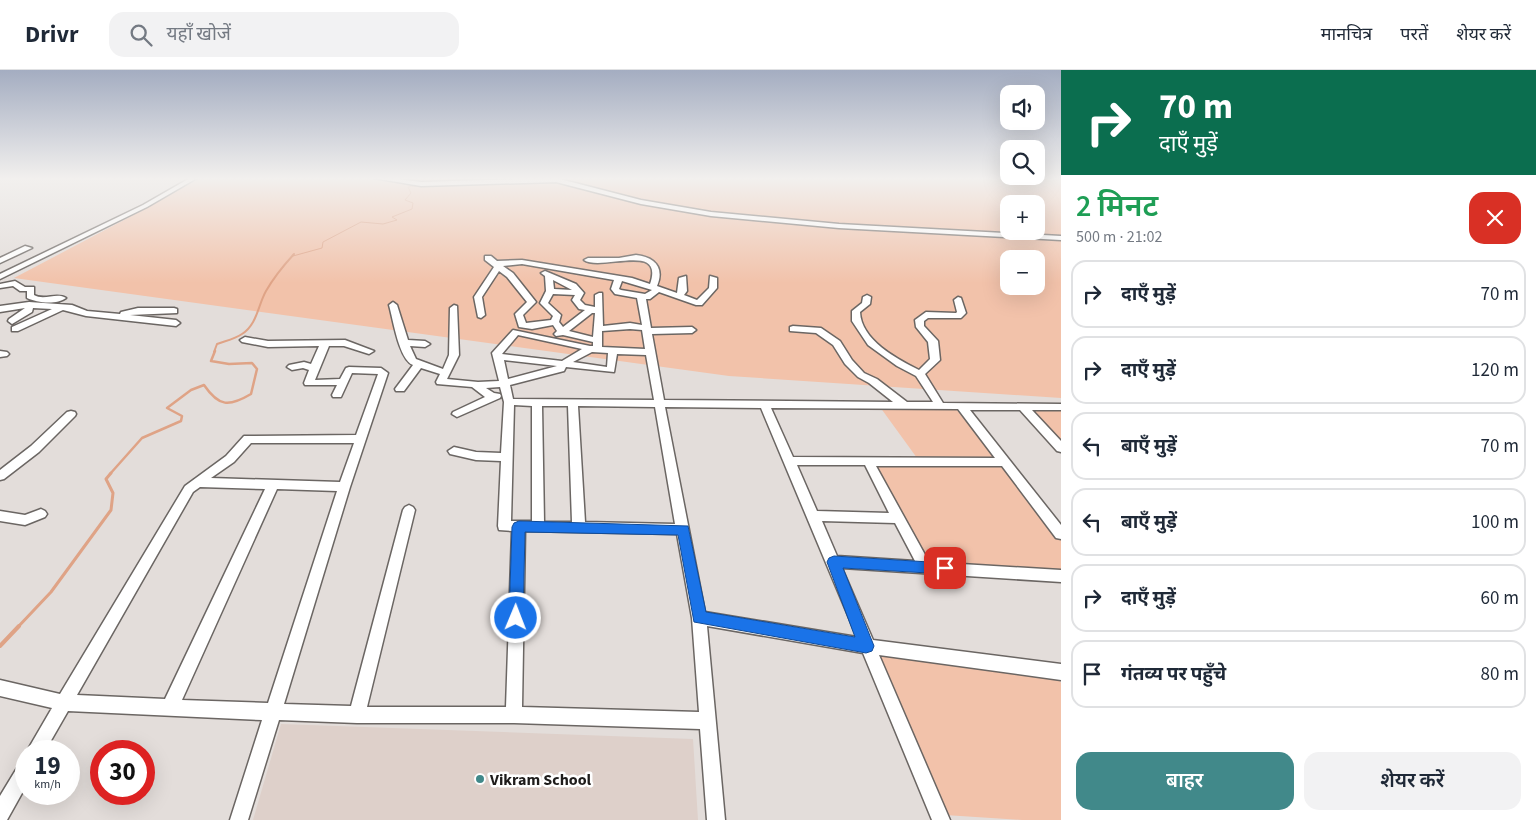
<!DOCTYPE html>
<html lang="hi">
<meta charset="utf-8">
<style>
:root{--surface:#fff;--page:#f2f2f3;--text:#1f2937;--muted:#747a83;--line:#e0e1e3;--accent:#41898a}
body{margin:0;font-family:"Source Sans 3","Noto Sans Devanagari",sans-serif;background:var(--page);color:var(--text);height:100vh;display:flex;flex-direction:column;font-size:19px;white-space:nowrap}
*{box-sizing:border-box;margin:0}
p{font-size:16px;color:var(--muted)}
.icon{flex:none;width:28px;height:28px;fill:none;stroke:currentColor;stroke-width:2;stroke-linecap:round;stroke-linejoin:round}
.map{position:relative;flex:1;overflow:hidden}
.sheet{display:flex;flex-direction:column;background:var(--surface);width:475px}
.sheet>*{flex:none}
.banner{background:#0b6e4f;color:#fff;overflow:hidden}
.buttons{position:absolute;left:1000px;top:15px;display:grid;gap:10px}
.buttons a{display:grid;place-items:center;width:45px;height:45px;border-radius:10px;background:var(--surface);box-shadow:0 5px 20px #0002;font-size:25px}
.speed{position:absolute;left:15px;top:670px;display:flex;gap:10px;font-size:25px;font-weight:700;text-align:center}
.speed>*{display:grid;place-content:center;width:65px;height:65px;border-radius:50%;background:var(--surface);box-shadow:0 5px 20px #0002;line-height:1}
.speed small{font-size:12px;font-weight:400}
.speed .limit{border:8px solid #d22;background:#fff;color:#111}
.pin{position:absolute;display:grid;place-items:center;width:42px;height:42px;color:#fff;margin:-21px;border-radius:10px;box-shadow:0 2px 8px #0006}
.me{position:absolute;width:55px;margin:-28px;rotate:1deg;stroke-linejoin:round;filter:drop-shadow(0 0 4px #0008)}
.turn{display:flex;align-items:center;gap:18px;height:105px;padding:0 15px;font-size:22px}
.turn .icon{width:65px;height:65px;stroke-width:2.5}
.turn b{display:block;font-size:35px;line-height:42px}
.round{display:grid;place-items:center;flex:none;width:52px;height:52px;border-radius:15px;background:var(--page)}
.headline{display:flex;align-items:center;justify-content:space-between;height:85px;padding:0 15px}
h1{font-size:30px;font-weight:600;line-height:38px;color:#1e9e55}
.primary-button{display:flex;gap:10px;margin-top:auto;padding:10px 15px}
.primary-button a{flex:1;height:58px;border-radius:15px;background:var(--accent);color:#fff;font-size:20px;font-weight:600;line-height:58px;text-align:center}
.primary-button a+a{background:var(--page);color:var(--text)}
ul{padding:0;list-style:none}
li{display:flex;align-items:center;gap:15px;height:68px;margin:0 10px 8px;padding:0 5px;border:2px solid var(--line);border-radius:15px}
li div{flex:1}
li b{display:block;font-size:19px}
li em{font-style:normal}
header{display:flex;align-items:center;gap:30px;box-sizing:border-box;height:70px;padding:0 25px;background:var(--surface);border-bottom:1px solid var(--line)}
header strong{font-size:24px}
nav{display:flex;gap:28px;margin-inline-start:auto;font-size:18px}
.search{width:350px;height:45px;background:var(--page);display:flex;align-items:center;gap:12px;box-sizing:border-box;padding:0 18px;border-radius:15px;color:var(--muted);font-size:19px}
main{display:flex;flex:1;min-height:0}
.map>svg:first-child{display:block}
.built{fill:#ded0ca}
.green{fill:#f2c2aa;fill-rule:evenodd}
.lines{fill:none;stroke-linecap:round;stroke-linejoin:round}
.stream-far4{stroke:#dfa386;stroke-width:1}
.stream-far3{stroke:#dfa386;stroke-width:2}
.stream-far2{stroke:#dfa386;stroke-width:2.5}
.stream-far1{stroke:#dfa386;stroke-width:3}
.stream{stroke:#dfa386;stroke-width:4}
.minor-casing{stroke:#6b6663;stroke-width:3}
.minor{fill:#fff;fill-rule:evenodd}
.route{fill:#1a73e8;stroke:#114b97}
.poi-dot{fill:#41898a;stroke:#fff;stroke-width:2}
.labels{text-anchor:middle;stroke-width:5;stroke-linejoin:round;paint-order:stroke}
.near-poi-label{font-size:16px;font-weight:bold;fill:#1e1c1b;stroke:#fff;text-anchor:start}
</style>
<header>
<strong>Drivr</strong>
<div class="search"><svg class="icon" aria-label="search" viewBox="0 0 24 24"><circle cx="10" cy="10" r="6"/><path d="M15 15l6 6"/></svg>यहाँ खोजें</div>
<nav><a>मानचित्र</a><a>परतें</a><a>शेयर करें</a></nav>
</header>
<main>
<div class="map">
<svg width="1061" height="750" viewBox="0 0 1061 750">
<rect width="100%" height="100%" fill="#e3ddda"/>
<path class="built" d="M281,654L693,669L698,750H253Z"/>
<path class="green" d="M200,108H1061V328L729,306L14,208L143,140ZM1009,134H1036V161H1009ZM1009,189H1036V216H1009Z
M880,337L956,339L996,388H917Z
M1030,339L1061,340V374Z
M870,393L1001,395L1061,469V505L929,494Z
M874,580L1057,606L1061,613V750H1022L945,745Z"/>
<g class="lines">
<path class="stream-far4" d="M418,108L419,111
M293,186L322,178L323,172L361,152L383,154L397,150L392,147L412,139L413,133L405,130L411,123L408,117L416,116"/>
<path class="stream-far3" d="M214,282L217,274C225,271 235,269 242,264C257,255 258,235 266,221C274,207 283,196 294,184"/>
<path class="stream-far2" d="M110,404L142,368L181,351L182,346L167,338L191,320L204,315C219,337 229,337 251,324L257,299L252,293L229,294L211,291L215,281"/>
<path class="stream-far1" d="M17,558L51,522L111,440L113,423L106,409L111,403"/>
<path class="stream" d="M0,576L19,556"/>
<defs>
<path id="minor" d="M190,108H197L147,137L0,209V204L143,135Z
M374,108H390L421,112L556,108L641,130L711,142L839,154L1061,166V170L839,158L711,146L641,134L556,112L421,116Z
M25,176L32,178L0,193V188Z
M636,185C654,187 665,197 657,216L677,223L679,208L686,206L687,221L684,225L697,230L709,218L710,206L717,208V218L702,235H696L659,222L650,229H646L651,258L692,257L696,260L692,263L652,264L664,330L893,332L869,313L858,307L845,294L833,275L816,263L790,261V257L793,256L821,258L840,271L852,290L864,303L877,309L907,332H933L916,306L897,296L868,275L852,251V241L862,233L863,227L867,225L871,227L870,234L860,242C861,270 897,289 919,300L930,289L928,272L916,257L915,250L926,242L956,243L957,242L954,230L958,227L961,228L966,243L961,248H928L924,251V256L938,271L940,290L925,304L943,333L1061,334V340H1032L1061,371V382L1057,381L1020,340H970L1061,455V469L1056,468L1002,396H876L929,492L1061,500V512L842,498L873,570L1061,594V610L879,585L950,750H932L863,583L707,556L725,750H707L700,659L514,653H357L279,650L248,750H230L262,650L68,641L45,681H27L52,638L0,626V610L60,624L185,416L226,386L244,366L356,365L378,304L352,303L341,327H333L332,325L337,315H305L304,313L309,300L303,298L292,300L287,297L289,295L304,292L311,294L319,276L268,277L242,272L240,270L245,267L268,271L345,270L374,281L369,284L344,276H329L315,310L340,309L346,298L349,297L381,298L388,303L350,417L284,634L351,636L403,440L405,437L409,435L413,437L415,440L367,637H506L512,461L499,460L498,456L501,391L476,390L450,384L448,381L454,377L476,382L501,383L504,332L500,317L486,318L494,323L500,324L501,326L500,328L457,347L452,344L453,342L485,327L472,317L437,314L436,312L440,304L421,298L404,321H396L395,319L413,295C399,290 393,249 389,235L393,232L397,235L408,270L425,271L430,274L425,277L410,276L416,289L443,299L449,285L450,238L454,235L457,236L459,285L447,309L478,312L499,311L492,283L513,260L590,276H593V272L563,265L556,266L554,264L557,261L553,255L532,259L519,257L515,244L527,232L507,207L499,201L482,227L485,245L481,248L478,247L474,227L494,197L485,190V186H491L497,191L522,190L632,208L650,214C665,171 601,202 584,190L588,188H619ZM522,194L614,210L611,219L615,224L637,228L642,255L630,253L603,256L602,223H599L595,225V237L585,235L580,230L584,223L576,214L545,201L541,203L545,206L546,221L540,233L553,246L551,250L526,253L523,245L536,232L513,203L503,196ZM553,210L572,220L554,219ZM622,211L652,220L645,224L621,220L619,219ZM553,224L575,225L572,230L579,239L585,240L563,257L559,252L561,245L548,233ZM592,243H595L593,267L569,261ZM630,259L642,260L645,279L602,277V261ZM518,265L582,279L562,291L502,284ZM592,282L608,283L607,297L573,292ZM617,284L646,285L654,330L513,329L510,315L564,301L566,297L614,302ZM504,290L557,296L508,309ZM514,335L532,336V451H511ZM542,336H568L572,452H544ZM578,336L655,337L675,454L585,452ZM665,337L761,338L857,567L705,542ZM771,338L958,339L995,388L793,387ZM251,373H354L340,412L211,408L234,392ZM797,395H865L889,443L817,441ZM200,417L265,419L165,629L77,625L193,422ZM277,419L337,421L268,633L182,630ZM822,451L895,453L915,491L837,486ZM525,461L677,464L692,548L699,642L522,637Z
M15,211L25,217H34V225C44,231 57,222 66,228C57,235 37,233 27,228V221H20L13,216L0,218V214Z
M29,232L72,235L87,241L120,244L121,242L138,238H174L177,239V243L130,245L176,250L180,253L176,256L86,246L63,240L18,261H12V257L52,239L33,238L32,242L12,254L8,251L9,249L25,238L0,242V236Z
M0,281L7,282L9,284L7,286L0,287Z
M71,341L75,342L76,344L75,346L39,382L4,409L0,410V400L31,376L67,342Z
M41,439L45,441L47,444L45,447L25,455L0,451V441L25,445Z
M26,690V716L7,750H0V726L20,693Z"/>
</defs>
<use href="#minor" class="minor-casing"/>
<use href="#minor" class="minor"/>
</g>
<linearGradient id="sky" x2="0" y2="1"><stop stop-color="#a4adc1"/><stop offset="0.51" stop-color="#f2f0ee"/><stop offset="1" stop-color="#f2f0ee" stop-opacity="0"/></linearGradient>
<rect width="1061" height="213" fill="url(#sky)"/>
<path class="route" d="M519,451L688,456L706,542L855,567L827,492L829,488L834,486L945,493L950,494L952,498L950,503L945,504L843,498L874,576L872,581L866,583L694,552L678,465L525,462L523,548L521,553L516,554L511,553L509,548L512,457L514,453Z"/>
<circle class="poi-dot" cx="480" cy="709" r="5"/>
<g class="labels">
<g class="near-poi-label">
<text x="490" y="715">Vikram School</text>
</g>
</g>
</svg>
<div class="buttons">
<a><svg class="icon" aria-label="sound" viewBox="0 0 24 24"><path d="M4 9h4l5-4v14l-5-4H4zM17 9q2 3 0 6"/></svg></a>
<a><svg class="icon" aria-label="search" viewBox="0 0 24 24"><circle cx="10" cy="10" r="6"/><path d="M15 15l6 6"/></svg></a>
<a>+</a>
<a>−</a>
</div>
<div class="speed"><div>19<small>km/h</small></div><div class="limit">30</div></div>
<div class="pin" style="left:945px;top:498px;background:#d93025"><svg class="icon" aria-label="arrive" viewBox="0 0 24 24"><path d="M6 21V4h12l-3 4 3 4H6"/></svg></div>
<svg class="me" style="left:516px;top:548px" viewBox="-20 -20 40 40"><circle r="17" fill="#1a73e8" stroke="#fff" stroke-width="3"/><path d="M0-11L8 9 0 5-8 9z" fill="#fff"/></svg>
</div>
<section class="sheet">
<div class="banner">
<div class="turn"><svg class="icon" aria-label="right" viewBox="0 0 24 24"><path d="M7 20v-9h11M14 6l5 5-5 5"/></svg><div><b>70 m</b>दाएँ मुड़ें</div></div>
</div>
<div class="headline"><div><h1>2 मिनट</h1><p>500 m · 21:02</p></div><a class="round" style="background:#d93025;color:#fff"><svg class="icon" aria-label="close" viewBox="0 0 24 24"><path d="M6 6l12 12M18 6L6 18"/></svg></a></div>
<ul>
<li><svg class="icon" aria-label="right" viewBox="0 0 24 24"><path d="M7 20v-9h11M14 6l5 5-5 5"/></svg><div><b>दाएँ मुड़ें</b></div><em>70 m</em></li>
<li><svg class="icon" aria-label="right" viewBox="0 0 24 24"><path d="M7 20v-9h11M14 6l5 5-5 5"/></svg><div><b>दाएँ मुड़ें</b></div><em>120 m</em></li>
<li><svg class="icon" aria-label="left" viewBox="0 0 24 24"><path d="M17 20v-9H6M10 6l-5 5 5 5"/></svg><div><b>बाएँ मुड़ें</b></div><em>70 m</em></li>
<li><svg class="icon" aria-label="left" viewBox="0 0 24 24"><path d="M17 20v-9H6M10 6l-5 5 5 5"/></svg><div><b>बाएँ मुड़ें</b></div><em>100 m</em></li>
<li><svg class="icon" aria-label="right" viewBox="0 0 24 24"><path d="M7 20v-9h11M14 6l5 5-5 5"/></svg><div><b>दाएँ मुड़ें</b></div><em>60 m</em></li>
<li><svg class="icon" aria-label="arrive" viewBox="0 0 24 24"><path d="M6 21V4h12l-3 4 3 4H6"/></svg><div><b>गंतव्य पर पहुँचे</b></div><em>80 m</em></li>
</ul>
<div class="primary-button"><a>बाहर</a><a>शेयर करें</a></div>
</section>
</main>
